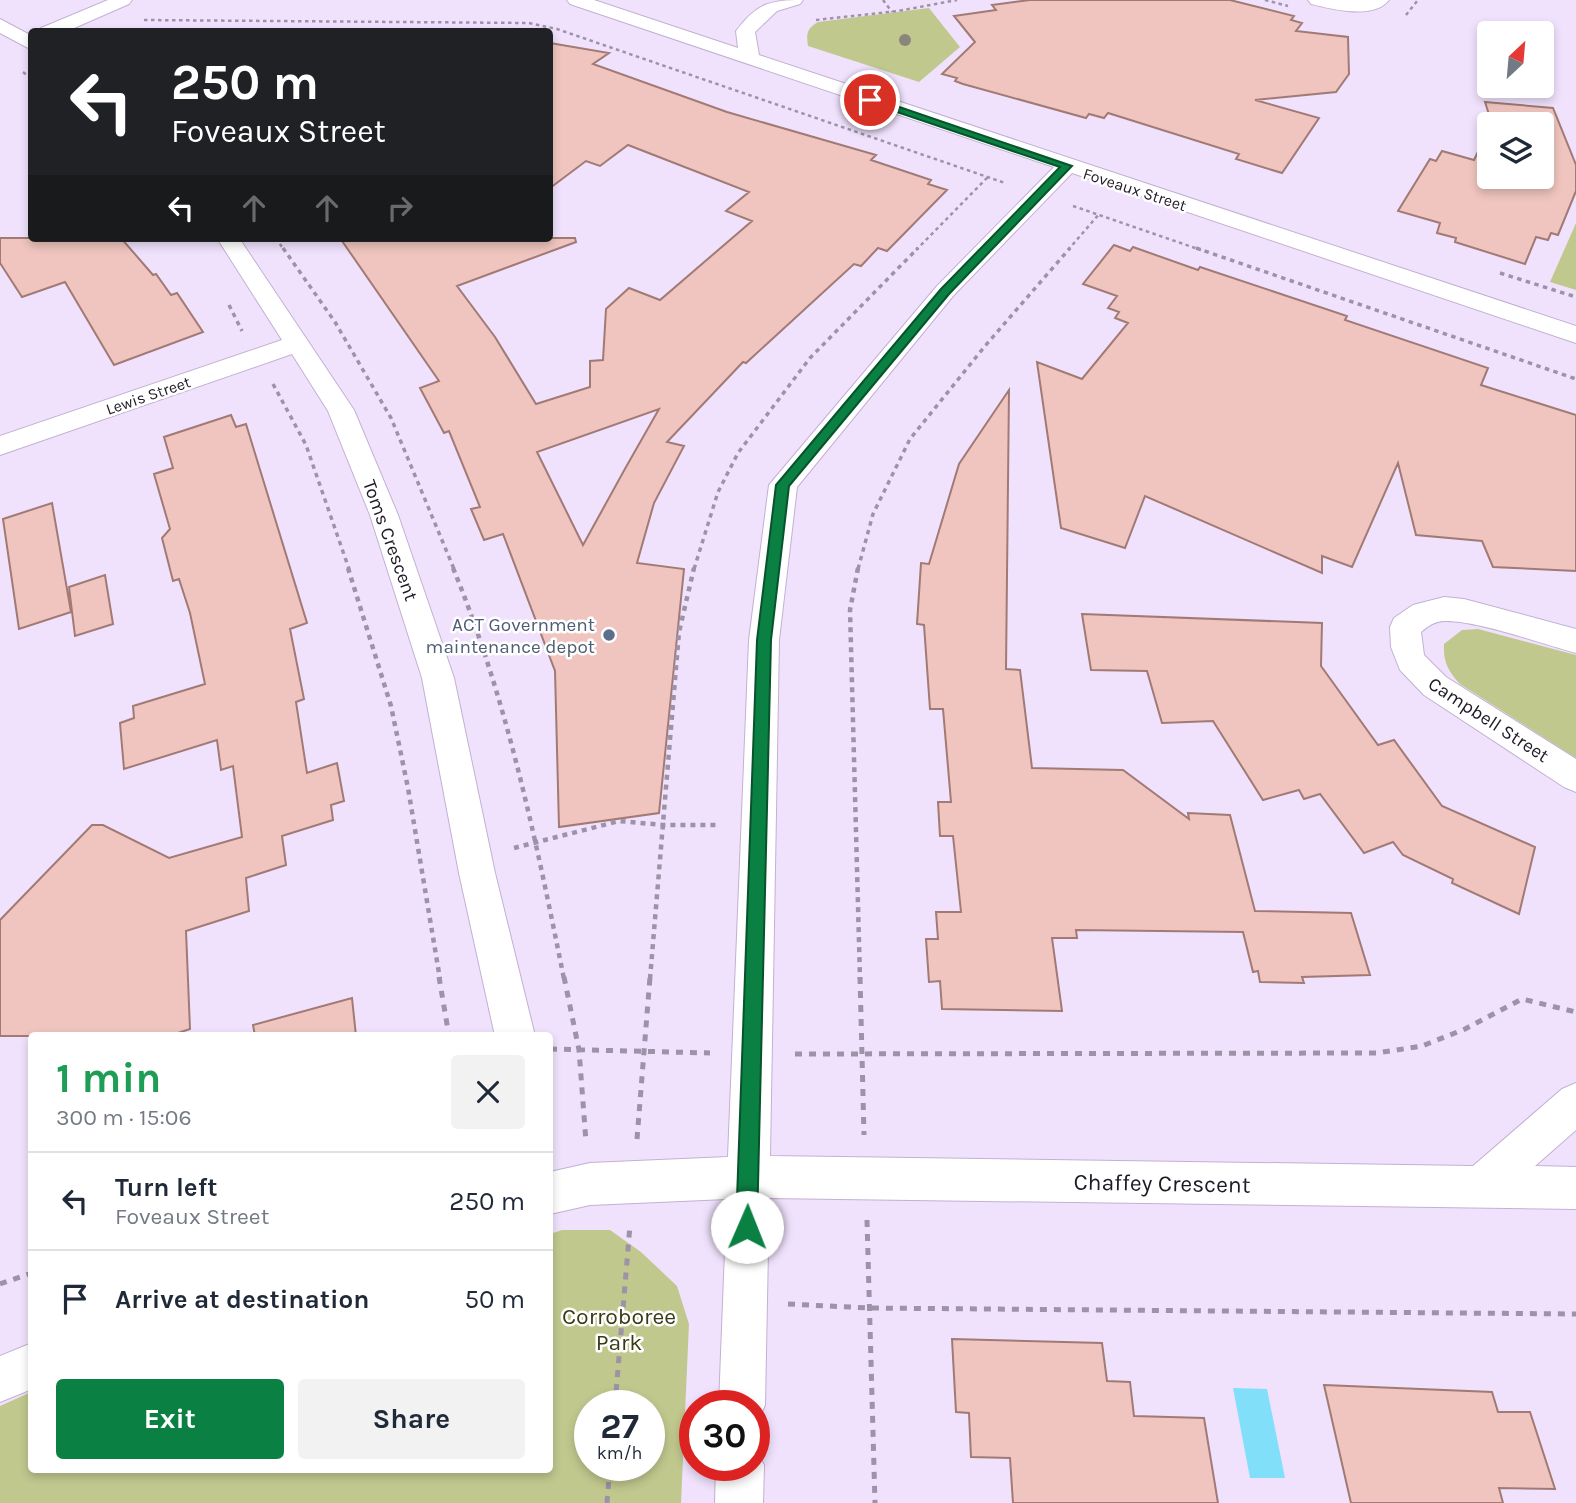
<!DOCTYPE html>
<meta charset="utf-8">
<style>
:root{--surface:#fff;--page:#f2f2f3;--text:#1f2937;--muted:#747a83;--line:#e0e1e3;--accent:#0b8043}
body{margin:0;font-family:Karla,sans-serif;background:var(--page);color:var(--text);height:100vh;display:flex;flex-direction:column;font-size:26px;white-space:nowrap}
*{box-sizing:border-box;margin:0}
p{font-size:23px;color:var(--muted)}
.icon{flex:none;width:38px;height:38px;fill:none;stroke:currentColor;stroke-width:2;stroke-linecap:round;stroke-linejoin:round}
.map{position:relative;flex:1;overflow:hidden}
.sheet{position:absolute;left:28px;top:1032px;width:525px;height:441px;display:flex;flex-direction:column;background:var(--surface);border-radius:7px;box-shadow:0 4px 10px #0003}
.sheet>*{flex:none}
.banner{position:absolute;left:28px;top:28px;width:525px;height:214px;border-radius:7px;box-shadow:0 4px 10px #0003;background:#202124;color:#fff;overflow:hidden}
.needle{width:46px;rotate:26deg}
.fabs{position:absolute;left:1477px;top:21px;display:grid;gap:14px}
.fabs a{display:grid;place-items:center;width:77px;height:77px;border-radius:7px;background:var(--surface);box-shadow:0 4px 10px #0003;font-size:35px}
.speed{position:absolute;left:574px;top:1390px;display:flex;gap:14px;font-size:35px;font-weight:700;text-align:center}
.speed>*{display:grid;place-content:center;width:91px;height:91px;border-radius:50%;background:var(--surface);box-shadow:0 4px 10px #0003;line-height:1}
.speed small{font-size:18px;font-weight:400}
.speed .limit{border:10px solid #d22;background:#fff;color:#111}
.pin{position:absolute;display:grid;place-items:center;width:60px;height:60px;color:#fff;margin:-30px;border:4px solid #fff;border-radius:50%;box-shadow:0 2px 7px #0007}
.me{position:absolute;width:77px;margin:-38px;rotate:1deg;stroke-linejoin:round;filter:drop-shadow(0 0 5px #0008)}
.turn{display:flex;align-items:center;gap:24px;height:147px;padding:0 28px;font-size:32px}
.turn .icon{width:91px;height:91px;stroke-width:2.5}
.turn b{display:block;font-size:49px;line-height:60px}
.lanes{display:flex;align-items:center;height:66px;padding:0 28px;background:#0003;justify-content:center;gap:35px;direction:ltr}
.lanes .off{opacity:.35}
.round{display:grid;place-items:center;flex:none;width:74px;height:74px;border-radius:7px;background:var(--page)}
.summary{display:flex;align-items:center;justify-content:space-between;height:119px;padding:0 28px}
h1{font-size:42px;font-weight:700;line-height:52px;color:#1e9e55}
.action{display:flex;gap:14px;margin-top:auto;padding:14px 28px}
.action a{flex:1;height:80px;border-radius:7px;background:var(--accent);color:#fff;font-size:28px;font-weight:700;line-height:80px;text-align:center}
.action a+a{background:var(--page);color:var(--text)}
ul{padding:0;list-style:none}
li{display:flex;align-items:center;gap:21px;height:98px;padding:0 28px;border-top:2px solid var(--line)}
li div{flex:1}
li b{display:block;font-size:26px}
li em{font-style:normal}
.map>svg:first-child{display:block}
.green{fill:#c1c88e;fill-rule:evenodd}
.water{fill:#82dffa}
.building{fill:#f0c5bf;stroke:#a17a75;stroke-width:2;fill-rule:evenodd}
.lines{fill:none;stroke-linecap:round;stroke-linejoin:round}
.street-casing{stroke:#c2b1d2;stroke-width:2}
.path-far3{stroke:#9d92a7;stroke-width:2.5;stroke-dasharray:3.5 3.5;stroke-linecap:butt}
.path-far2{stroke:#9d92a7;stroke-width:3.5;stroke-dasharray:4.5 4.5;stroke-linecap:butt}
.path-far1{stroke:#9d92a7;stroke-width:4.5;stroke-dasharray:5 5;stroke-linecap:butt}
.path{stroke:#9d92a7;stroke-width:5;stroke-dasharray:7 7;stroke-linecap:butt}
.street{fill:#fff;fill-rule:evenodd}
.tree{fill:#8b867c}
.route{fill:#0b8043;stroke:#07532c;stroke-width:2}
.service-dot{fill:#5c6f8a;stroke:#fff;stroke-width:2.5}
.labels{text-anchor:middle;stroke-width:5;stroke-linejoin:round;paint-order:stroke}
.far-street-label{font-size:16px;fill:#1f1925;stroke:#fff}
.street-label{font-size:19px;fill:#1f1925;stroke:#fff}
.service-label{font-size:19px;fill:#4e5e75;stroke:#fff;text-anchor:end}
.near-street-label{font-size:23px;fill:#1f1925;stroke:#fff}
.near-park-label{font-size:23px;fill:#383b13;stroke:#fff}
</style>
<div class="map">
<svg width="1576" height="1503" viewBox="0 0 1576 1503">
<rect width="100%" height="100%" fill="#f0e2fd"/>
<path class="green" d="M929,8L960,47L919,82L808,46C806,34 807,28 818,22Z
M1576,223V290L1550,282Z
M1478,629L1576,655V758L1460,684C1448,671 1443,662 1444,644L1462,630Z
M562,1230H610L641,1252L677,1286L689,1324L681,1503H0V1406L31,1392L32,1470H550V1234ZM649,1405V1465H590V1405Z"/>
<path class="water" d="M1233,1388L1267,1389L1285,1478H1250Z"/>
<path class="building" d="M1030,0H1230L1294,16L1291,20L1302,23L1296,31L1348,37L1349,74L1336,92L1255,100L1319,118L1282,173L1236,159L1239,154L1108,113L1104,118L1089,114L1086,118L963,84L955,81L957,78L942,74L975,42L954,16L996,10L992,5Z
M550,43L609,53L593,64L727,112L876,155L871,160L931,180L928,184L947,190L887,251L878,248L861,266L854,264L746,363L743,362L667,442L684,446L654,503L637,563L684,569L659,813L559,827L555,671L503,534L484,540L471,509L480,507L449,431L444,433L420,388L439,381L340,238H575L576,242L457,286L495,337L536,404L590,387V361L603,360L606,309L629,288L660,300L752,221L726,211L749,192L628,145L600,166L586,161L550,188ZM659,409L626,467L583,545L537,452Z
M1485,102L1553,108L1576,165V191L1558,235L1551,233L1548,240L1536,237L1525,264L1455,242L1456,238L1437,233L1440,223L1398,211L1430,159L1436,161L1442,151L1474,160L1489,129V177H1542V124H1492Z
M0,238H121L153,275L156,274L171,295L177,293L203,332L114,365L65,282L22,297L0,263Z
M1114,245L1130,251L1133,247L1198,270L1200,267L1347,316L1345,320L1488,368L1481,385L1576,415V571L1493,567L1482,541L1416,535L1398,463L1352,567L1322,556V573L1145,496L1125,548L1061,528L1037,362L1082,379L1128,323L1115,318L1119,312L1108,308L1117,296L1083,284Z
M1009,390L1006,669L1020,670L1032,768L1123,770L1189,819L1188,813L1230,815L1255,911L1351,913L1370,975L1302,977L1304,983L1260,982L1258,971L1253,972L1243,932L1076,930L1077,938H1052L1062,1011L942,1009L940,981L929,982L926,939H938L936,912H961L953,836H940L938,802H951L943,709H930L924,625L917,624L921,563L929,564L959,464Z
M231,415L236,427L246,424L307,623L290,629L304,699L296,702L307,773L337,763L344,801L331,805L333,820L282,836L286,865L246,878L249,911L186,931L190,1029L169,1036H0V920L92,825H103L169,858L242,837L233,766L221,770L217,740L124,769L120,723L134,718L133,706L205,684L190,613L179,579L173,581L162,538L170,529L154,474L173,468L164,437Z
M52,503L71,612L19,629L3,519Z
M105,575L113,624L75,636L69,587Z
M1082,614L1322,623L1321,666L1378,745L1394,740L1442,806L1535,847L1519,914L1452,883L1453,879L1403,855L1393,842L1364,853L1320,794L1304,799L1299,790L1263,800L1213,721L1162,723L1147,671L1091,670Z
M352,998L356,1036H255L253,1025Z
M952,1339L1102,1343L1107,1381L1130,1382L1134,1416L1204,1418L1218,1503H1013L1010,1458L971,1457L969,1413L956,1412Z
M1324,1385L1492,1392L1498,1412H1530L1555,1489L1499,1488L1503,1503H1351Z"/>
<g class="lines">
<defs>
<path id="street" d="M108,0H132L129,4L65,32H39L41,28Z
M567,0H594L738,48L736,31C757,3 770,0 803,0L800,4L777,11L755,32L759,55L1576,326V343L1072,173L953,296L797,487L779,640L770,1156L1473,1166L1562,1089L1576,1083V1130L1535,1166L1576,1167V1209L769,1198L765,1405L758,1421L754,1423V1405H719L727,1199L590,1205L550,1214V1172L590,1163L728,1157L749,640L769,485L937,286L1054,167L570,4Z
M1308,0H1389C1374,20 1331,9 1311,4Z
M0,19L32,36V50L0,33Z
M217,238H239L354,410L398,515L454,678L495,873L535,1036H495L459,873L422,678L370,515L328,411L292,354L0,455V436L282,340Z
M1444,597L1464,599L1576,629V653C1543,644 1476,620 1444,621C1435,621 1428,626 1421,632L1424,655L1446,677L1576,759V792L1564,787L1424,695L1400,670L1391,647L1390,627L1394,618L1413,605Z
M32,1343V1389L0,1402V1356Z
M754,1447L764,1465L763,1503H715L716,1465H754Z"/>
</defs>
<use href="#street" class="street-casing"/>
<path class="path-far3" d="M883,0L892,12
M1265,0L1288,6
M1406,15L1418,0
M144,20L529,23L557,29L1005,183
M816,20L898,11L957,0
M23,72L32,79
M1073,206L1201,250
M276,238L284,250
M916,250L989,176
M1068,250L1100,213"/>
<path class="path-far2" d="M283,248L335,322L391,418L454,569
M1196,248L1576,379
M1500,273L1576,297
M229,305L242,331
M273,384L306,445L349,569
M694,569L718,492L738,453L810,358L918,248
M858,569L873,514L910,439L985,346L1070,248"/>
<path class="path-far1" d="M348,568L391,706L408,788L440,979
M453,568C507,699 536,840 564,979
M858,568L850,610L860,979
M514,848L619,821L663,825H718
M650,979L679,632L694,568"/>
<path class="path" d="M439,977L449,1036
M564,977L579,1050L586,1142
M860,977L864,1135
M550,1049L710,1053
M795,1054L1377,1053L1422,1046L1465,1029L1522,999L1576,1012
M637,1139L650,977
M867,1220L875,1503
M0,1284L32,1273
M788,1304L869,1308L1576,1314
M615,1405L630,1225
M607,1503L610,1465"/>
<use href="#street" class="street"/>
</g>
<circle class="tree" cx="905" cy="40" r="6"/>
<path class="route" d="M870,97L1072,166L949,294L789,486L771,640L757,1227L754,1235L747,1238L739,1235L736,1227L757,640L776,485L941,289L1060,167L867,102L865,100Z"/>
<circle class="service-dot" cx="609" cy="635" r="7"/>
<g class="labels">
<g class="far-street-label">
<text transform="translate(1135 189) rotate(18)" y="6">Foveaux Street</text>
<text transform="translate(148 395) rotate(-19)" y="6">Lewis Street</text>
</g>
<g class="street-label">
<text transform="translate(391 540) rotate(70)" y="7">Toms Crescent</text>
<text transform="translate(1489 719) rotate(33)" y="7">Campbell Street</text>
</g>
<g class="service-label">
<text x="595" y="631">ACT Government<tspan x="595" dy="22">maintenance depot</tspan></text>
</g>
<g class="near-street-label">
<text transform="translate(1162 1183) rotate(1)" y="8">Chaffey Crescent</text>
</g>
<g class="near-park-label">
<text x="619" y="1324">Corroboree<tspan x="619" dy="26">Park</tspan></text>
</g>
</g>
</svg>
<div class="fabs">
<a><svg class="needle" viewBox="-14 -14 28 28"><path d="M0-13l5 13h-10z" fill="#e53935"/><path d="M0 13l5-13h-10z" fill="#747a83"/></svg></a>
<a><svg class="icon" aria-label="layers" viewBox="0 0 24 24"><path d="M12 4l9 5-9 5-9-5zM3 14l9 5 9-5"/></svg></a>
</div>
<div class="speed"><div>27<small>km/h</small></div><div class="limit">30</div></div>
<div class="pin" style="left:870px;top:100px;background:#d93025"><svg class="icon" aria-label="arrive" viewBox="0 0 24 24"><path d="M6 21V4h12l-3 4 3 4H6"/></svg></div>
<svg class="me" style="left:747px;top:1227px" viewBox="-20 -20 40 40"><circle r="19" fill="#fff"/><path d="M0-13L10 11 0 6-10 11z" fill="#0b8043"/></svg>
<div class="banner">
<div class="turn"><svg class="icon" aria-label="left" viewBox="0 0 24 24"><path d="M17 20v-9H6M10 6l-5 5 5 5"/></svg><div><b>250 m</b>Foveaux Street</div></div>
<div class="lanes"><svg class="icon" aria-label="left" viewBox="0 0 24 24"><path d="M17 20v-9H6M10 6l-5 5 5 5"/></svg><svg class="icon off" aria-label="ahead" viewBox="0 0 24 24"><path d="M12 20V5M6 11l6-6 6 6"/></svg><svg class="icon off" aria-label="ahead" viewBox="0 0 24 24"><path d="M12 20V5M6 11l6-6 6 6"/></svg><svg class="icon off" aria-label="right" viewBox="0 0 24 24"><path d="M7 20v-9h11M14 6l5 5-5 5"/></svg></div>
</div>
<section class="sheet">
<div class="summary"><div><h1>1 min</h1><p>300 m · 15:06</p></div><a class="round"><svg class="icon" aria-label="close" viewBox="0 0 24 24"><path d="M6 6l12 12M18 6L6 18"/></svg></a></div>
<ul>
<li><svg class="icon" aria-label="left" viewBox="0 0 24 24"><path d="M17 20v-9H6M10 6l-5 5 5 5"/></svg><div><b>Turn left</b><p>Foveaux Street</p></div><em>250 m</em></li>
<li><svg class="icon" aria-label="arrive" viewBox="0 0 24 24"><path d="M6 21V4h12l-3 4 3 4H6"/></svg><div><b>Arrive at destination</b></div><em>50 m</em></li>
</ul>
<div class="action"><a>Exit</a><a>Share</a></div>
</section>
</div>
